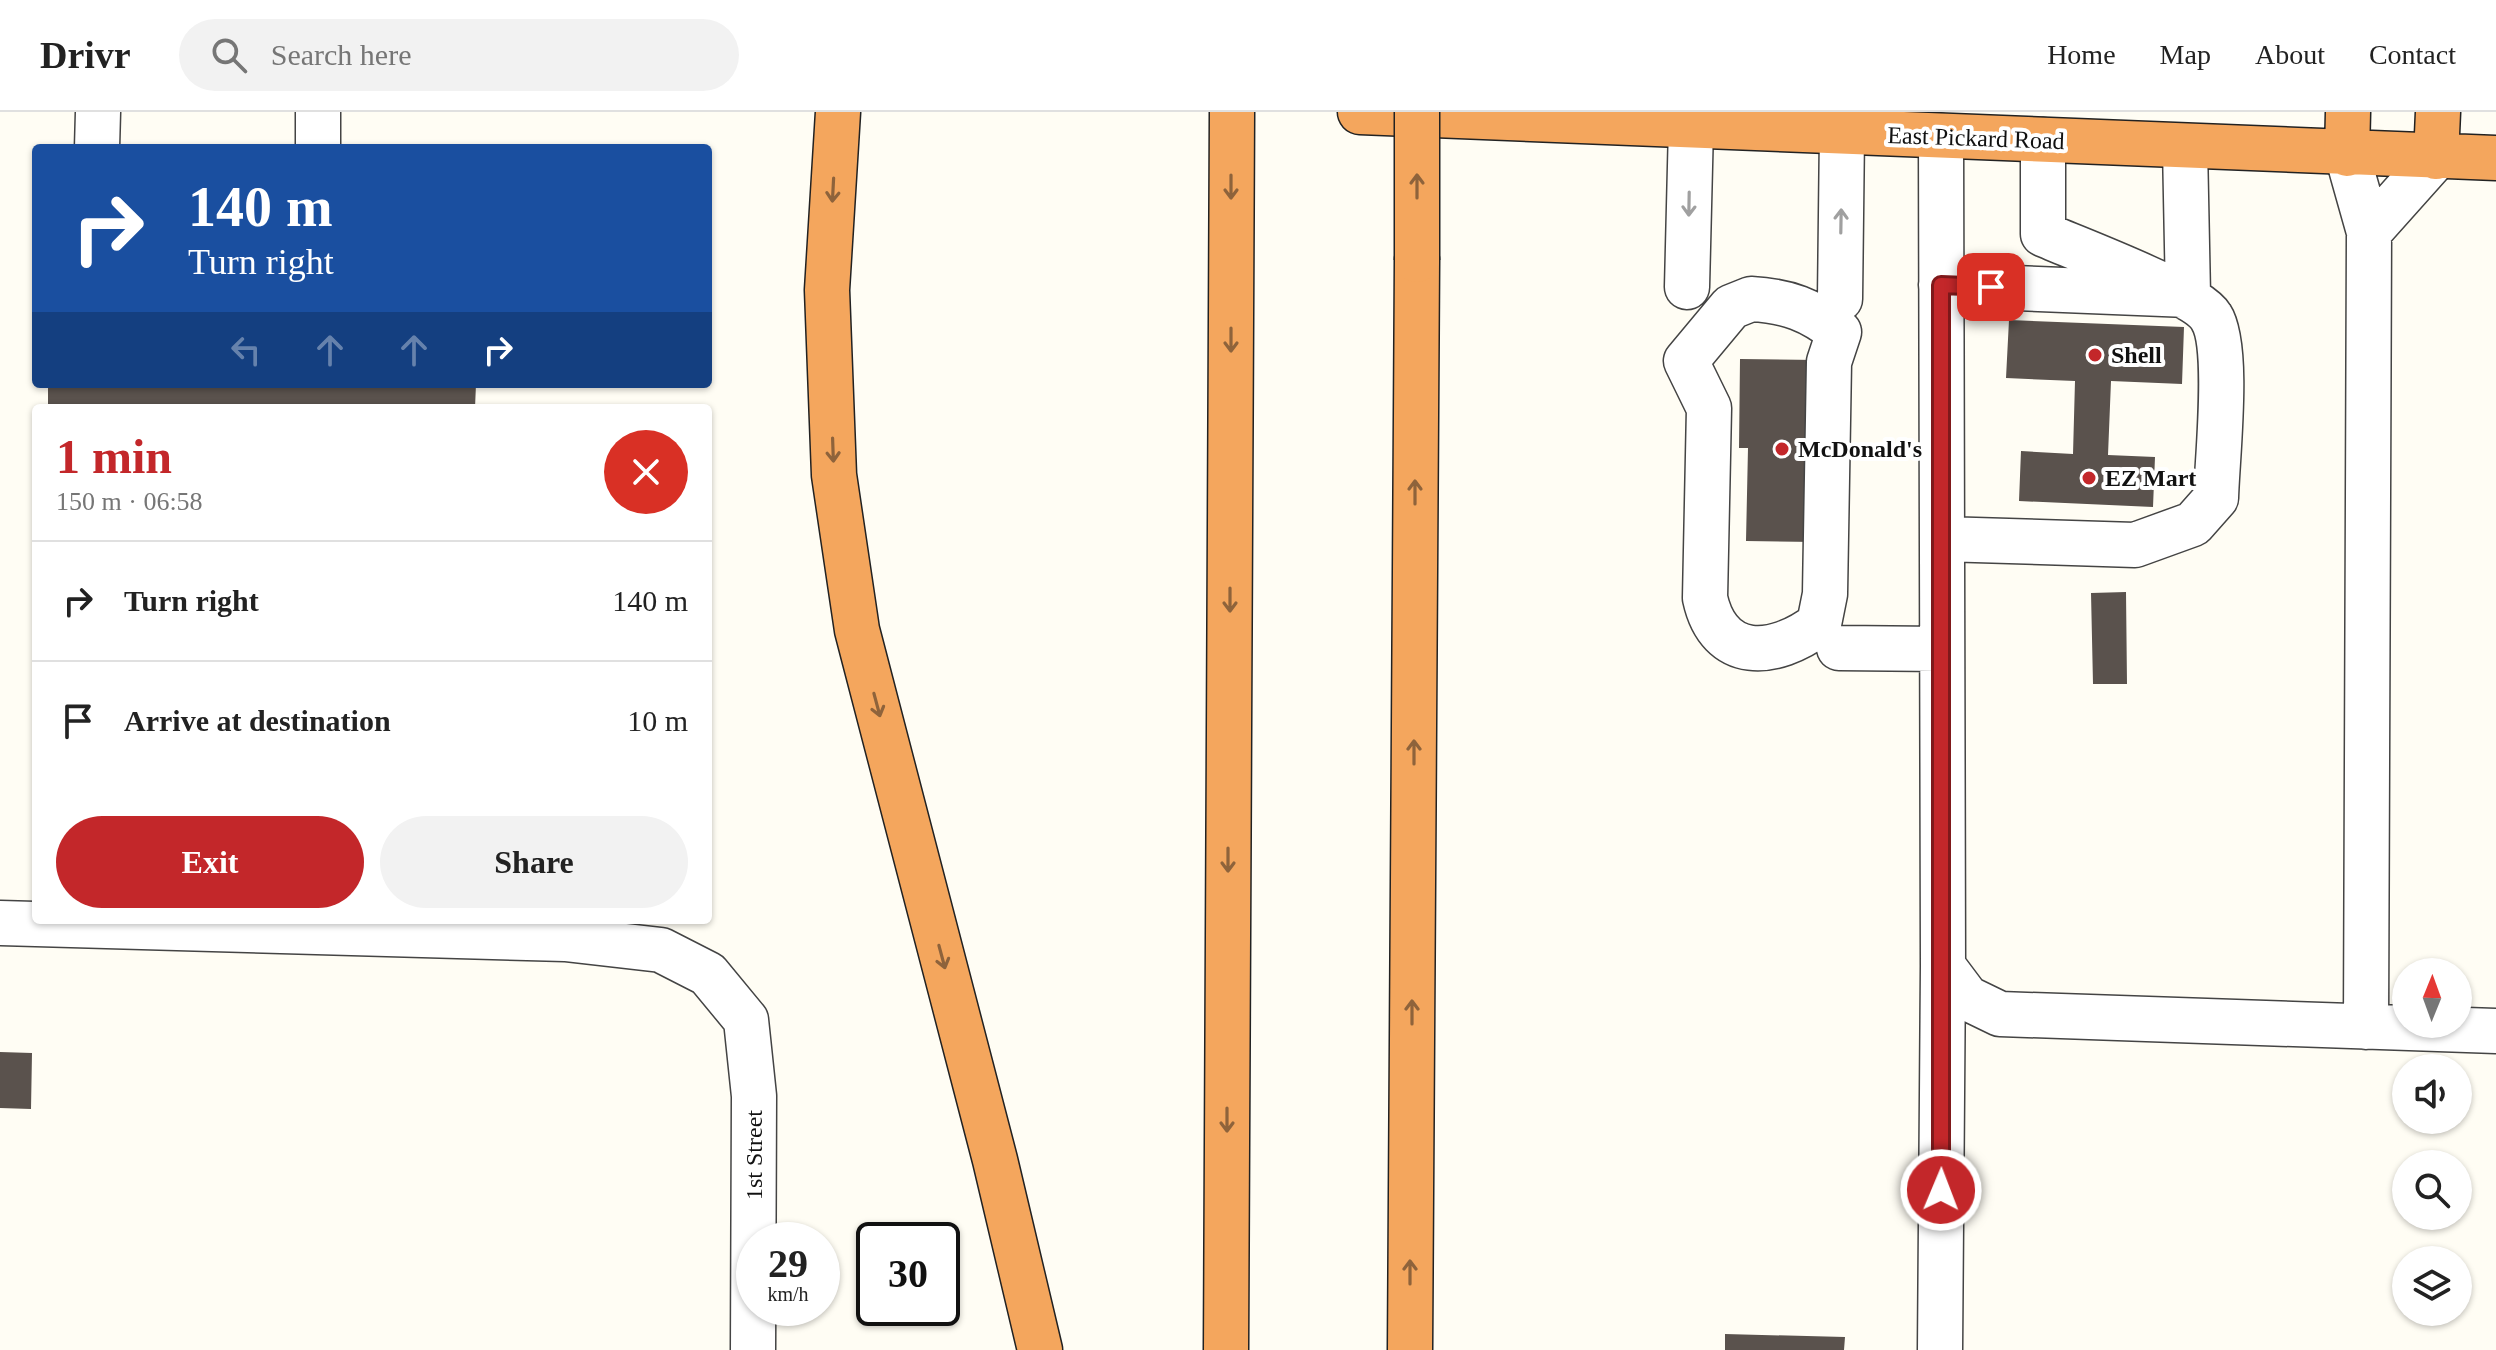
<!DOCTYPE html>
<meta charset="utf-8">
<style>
:root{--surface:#fff;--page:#f2f2f2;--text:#222;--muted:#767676;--line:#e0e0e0;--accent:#c3272a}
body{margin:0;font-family:"Times New Roman",serif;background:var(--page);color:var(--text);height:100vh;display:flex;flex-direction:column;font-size:30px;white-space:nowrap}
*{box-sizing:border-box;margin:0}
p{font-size:26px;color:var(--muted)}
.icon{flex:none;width:44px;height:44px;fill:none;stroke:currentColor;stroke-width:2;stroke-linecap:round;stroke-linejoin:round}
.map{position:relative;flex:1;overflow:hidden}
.drawer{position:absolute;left:32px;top:292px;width:680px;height:520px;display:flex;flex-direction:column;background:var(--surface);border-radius:8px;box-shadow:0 2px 6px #0004}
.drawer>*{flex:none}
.guide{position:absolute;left:32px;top:32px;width:680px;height:244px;border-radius:8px;box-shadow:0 2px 6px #0004;background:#1a4fa0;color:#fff;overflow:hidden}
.needle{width:52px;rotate:1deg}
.fabs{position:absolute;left:2392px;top:846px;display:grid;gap:16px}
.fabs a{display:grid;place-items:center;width:80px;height:80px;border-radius:50%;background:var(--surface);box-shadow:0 2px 6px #0004;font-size:40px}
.speed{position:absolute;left:736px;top:1110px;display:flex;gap:16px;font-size:40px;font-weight:700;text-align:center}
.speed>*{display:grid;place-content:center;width:104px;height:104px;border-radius:50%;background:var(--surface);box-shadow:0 2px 6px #0004;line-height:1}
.speed small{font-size:20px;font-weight:400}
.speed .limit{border:4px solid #111;border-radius:12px;background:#fff;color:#111}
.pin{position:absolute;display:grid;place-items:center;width:68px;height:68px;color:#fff;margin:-34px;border-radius:16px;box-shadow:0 4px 12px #0006}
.me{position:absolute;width:88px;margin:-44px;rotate:1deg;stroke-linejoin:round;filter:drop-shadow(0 0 6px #0008)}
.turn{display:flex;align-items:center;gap:28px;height:168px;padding:0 24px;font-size:36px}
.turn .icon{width:104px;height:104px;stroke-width:2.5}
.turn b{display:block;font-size:56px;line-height:68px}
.lanes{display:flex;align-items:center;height:76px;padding:0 24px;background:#0003;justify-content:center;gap:40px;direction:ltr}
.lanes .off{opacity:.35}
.round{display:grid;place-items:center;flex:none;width:84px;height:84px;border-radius:42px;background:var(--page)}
.overview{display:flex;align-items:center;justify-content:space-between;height:136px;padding:0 24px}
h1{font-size:48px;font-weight:700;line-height:60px;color:var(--accent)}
.cta{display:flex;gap:16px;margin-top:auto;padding:16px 24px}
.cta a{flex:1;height:92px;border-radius:48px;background:var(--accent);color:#fff;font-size:32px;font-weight:700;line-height:92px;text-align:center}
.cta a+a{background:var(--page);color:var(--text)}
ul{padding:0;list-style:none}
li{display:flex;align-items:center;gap:24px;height:120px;padding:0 24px;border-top:2px solid var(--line)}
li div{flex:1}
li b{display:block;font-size:30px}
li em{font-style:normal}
header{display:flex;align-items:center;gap:48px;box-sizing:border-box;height:112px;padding:0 40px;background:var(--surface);border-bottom:2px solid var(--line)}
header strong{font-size:38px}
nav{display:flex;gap:44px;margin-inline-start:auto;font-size:28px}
.search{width:560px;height:72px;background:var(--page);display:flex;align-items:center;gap:20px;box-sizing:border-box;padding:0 28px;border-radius:44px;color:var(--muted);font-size:30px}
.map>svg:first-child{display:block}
.building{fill:#5a524d}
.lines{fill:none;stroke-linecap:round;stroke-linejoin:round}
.minor-casing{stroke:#444;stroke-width:47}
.highway-casing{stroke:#222;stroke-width:47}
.minor{stroke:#fff;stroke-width:44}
.highway{stroke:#f4a65d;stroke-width:44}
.highway-bridge-casing{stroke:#222;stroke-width:47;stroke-linecap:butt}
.highway-bridge{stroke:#f4a65d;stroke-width:44}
.oneway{stroke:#8e633b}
.oneway2{stroke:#a0a0a0}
.route-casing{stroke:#7f191b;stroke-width:20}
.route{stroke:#c3272a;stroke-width:14}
.poi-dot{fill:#c3272a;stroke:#fff;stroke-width:3}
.labels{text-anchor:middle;stroke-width:8;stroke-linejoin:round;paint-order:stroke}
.street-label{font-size:24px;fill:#111;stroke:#fff}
.poi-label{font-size:24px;font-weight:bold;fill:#111;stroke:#fff;text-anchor:start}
</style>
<header>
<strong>Drivr</strong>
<div class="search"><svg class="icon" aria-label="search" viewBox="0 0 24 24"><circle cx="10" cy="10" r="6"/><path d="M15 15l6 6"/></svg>Search here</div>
<nav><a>Home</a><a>Map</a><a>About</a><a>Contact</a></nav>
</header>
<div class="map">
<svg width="2496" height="1238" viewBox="0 0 2496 1238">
<rect width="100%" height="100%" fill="#fffdf4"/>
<path class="building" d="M2009,208L2184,215L2182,272L2111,269L2108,343L2155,345L2153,395L2019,389L2021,339L2073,342L2075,269L2006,266Z
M1740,247L1817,248L1815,430L1746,429L1748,336H1739Z
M48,272H476L475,296H48Z
M2126,480L2127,572H2093L2091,481Z
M0,940L32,941L31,997L0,996Z
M1725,1222L1845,1225L1844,1238H1725Z"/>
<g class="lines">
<defs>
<path id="minor" d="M318,0V36
M97,36L98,0
M2347,42L2369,120L2436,45
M1941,173L2188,183L2185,35
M1687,175L1691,14
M1751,187C1788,189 1811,198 1839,220L1829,250L1825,482L1819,512C1774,546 1719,550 1705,486L1709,296L1686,249L1731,195Z
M1840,187L1842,20
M1942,427L2135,433L2193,412L2216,386C2217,347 2230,234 2211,205C2197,181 2074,136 2043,122V28
M1839,536L1942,537
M0,811L565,827L661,838L708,862L746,908L754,984L753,1238
M1943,854L1967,886L2000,902L2496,919
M2366,915L2369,120
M1940,1238L1943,854L1941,24"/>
<path id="highway" d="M838,0L827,178L834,363L857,518L995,1048L1040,1238
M1360,0L2496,46
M2347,42L2348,0
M2436,45L2438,0
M1226,1238L1232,0
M1410,1238L1417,148"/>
</defs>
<use href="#minor" class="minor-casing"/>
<use href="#highway" class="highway-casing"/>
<use href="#minor" class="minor"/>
<use href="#highway" class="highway"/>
<defs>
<path id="highway-bridge" d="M1417,148V0"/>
</defs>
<use href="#highway-bridge" class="highway-bridge-casing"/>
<use href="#highway-bridge" class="highway-bridge"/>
</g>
<defs><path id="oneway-shaft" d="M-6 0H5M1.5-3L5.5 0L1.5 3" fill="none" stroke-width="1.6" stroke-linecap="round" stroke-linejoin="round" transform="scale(2)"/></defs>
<g class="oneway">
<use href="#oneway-shaft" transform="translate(1417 74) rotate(-90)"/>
<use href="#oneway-shaft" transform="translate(1231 75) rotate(90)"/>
<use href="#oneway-shaft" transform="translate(833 78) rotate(93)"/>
<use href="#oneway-shaft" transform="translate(1231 228) rotate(90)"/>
<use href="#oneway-shaft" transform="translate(833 338) rotate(88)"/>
<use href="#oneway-shaft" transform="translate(1415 380) rotate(-90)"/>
<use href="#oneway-shaft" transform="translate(1230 488) rotate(90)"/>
<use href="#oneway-shaft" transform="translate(877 593) rotate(75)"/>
<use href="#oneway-shaft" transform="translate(1414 640) rotate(-90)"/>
<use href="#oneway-shaft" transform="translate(1228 748) rotate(90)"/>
<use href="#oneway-shaft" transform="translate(942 845) rotate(75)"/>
<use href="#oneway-shaft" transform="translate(1412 900) rotate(-90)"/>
<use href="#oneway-shaft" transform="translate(1227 1008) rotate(90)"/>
<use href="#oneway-shaft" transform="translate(1410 1160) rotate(-90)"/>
</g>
<g class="oneway2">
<use href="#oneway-shaft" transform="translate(1689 92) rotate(91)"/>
<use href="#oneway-shaft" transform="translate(1841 109) rotate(-89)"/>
</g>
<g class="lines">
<defs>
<path id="route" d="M1941,1078V173L1991,175"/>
</defs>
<use href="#route" class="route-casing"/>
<use href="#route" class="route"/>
</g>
<g class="poi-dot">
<circle cx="2095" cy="243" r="8"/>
<circle cx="1782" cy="337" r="8"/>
<circle cx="2089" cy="366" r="8"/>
</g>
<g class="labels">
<g class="street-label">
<text transform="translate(1976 26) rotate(2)" y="8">East Pickard Road</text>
<text transform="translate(754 1043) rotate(-90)" y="8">1st Street</text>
</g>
<g class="poi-label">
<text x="2111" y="251">Shell</text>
<text x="1798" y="345">McDonald's</text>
<text x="2105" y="374">EZ Mart</text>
</g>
</g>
</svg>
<div class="fabs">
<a><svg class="needle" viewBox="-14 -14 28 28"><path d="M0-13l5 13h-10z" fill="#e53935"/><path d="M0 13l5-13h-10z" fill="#767676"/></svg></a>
<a><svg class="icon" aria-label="sound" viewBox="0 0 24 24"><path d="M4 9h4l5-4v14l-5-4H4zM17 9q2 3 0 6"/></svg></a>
<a><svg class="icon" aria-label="search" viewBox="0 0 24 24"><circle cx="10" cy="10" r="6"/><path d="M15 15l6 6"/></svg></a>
<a><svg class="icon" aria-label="layers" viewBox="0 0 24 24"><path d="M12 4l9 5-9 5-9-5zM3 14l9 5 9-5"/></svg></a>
</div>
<div class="speed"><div>29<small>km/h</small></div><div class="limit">30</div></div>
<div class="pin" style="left:1991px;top:175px;background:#d93025"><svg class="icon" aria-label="arrive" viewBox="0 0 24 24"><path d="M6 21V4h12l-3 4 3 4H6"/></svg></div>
<svg class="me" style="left:1941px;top:1078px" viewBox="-20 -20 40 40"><circle r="17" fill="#c3272a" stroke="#fff" stroke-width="3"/><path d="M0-11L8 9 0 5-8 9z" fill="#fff"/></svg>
<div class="guide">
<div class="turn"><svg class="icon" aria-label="right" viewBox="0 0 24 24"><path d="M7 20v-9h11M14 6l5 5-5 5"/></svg><div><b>140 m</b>Turn right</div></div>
<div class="lanes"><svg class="icon off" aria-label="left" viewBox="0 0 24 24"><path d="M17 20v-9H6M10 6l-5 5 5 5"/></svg><svg class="icon off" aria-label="ahead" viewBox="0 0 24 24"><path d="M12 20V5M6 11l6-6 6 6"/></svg><svg class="icon off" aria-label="ahead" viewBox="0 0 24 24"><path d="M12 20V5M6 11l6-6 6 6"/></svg><svg class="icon" aria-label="right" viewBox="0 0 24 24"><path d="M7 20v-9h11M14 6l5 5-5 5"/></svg></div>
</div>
<section class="drawer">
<div class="overview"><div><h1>1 min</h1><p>150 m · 06:58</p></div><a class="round" style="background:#d93025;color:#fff"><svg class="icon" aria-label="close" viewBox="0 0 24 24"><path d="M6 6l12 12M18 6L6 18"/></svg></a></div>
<ul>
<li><svg class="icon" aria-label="right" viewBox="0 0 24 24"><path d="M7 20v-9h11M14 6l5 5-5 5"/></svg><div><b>Turn right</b></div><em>140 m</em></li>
<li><svg class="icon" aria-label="arrive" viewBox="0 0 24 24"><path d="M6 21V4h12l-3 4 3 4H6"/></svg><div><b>Arrive at destination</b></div><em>10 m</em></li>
</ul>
<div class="cta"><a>Exit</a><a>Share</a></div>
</section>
</div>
